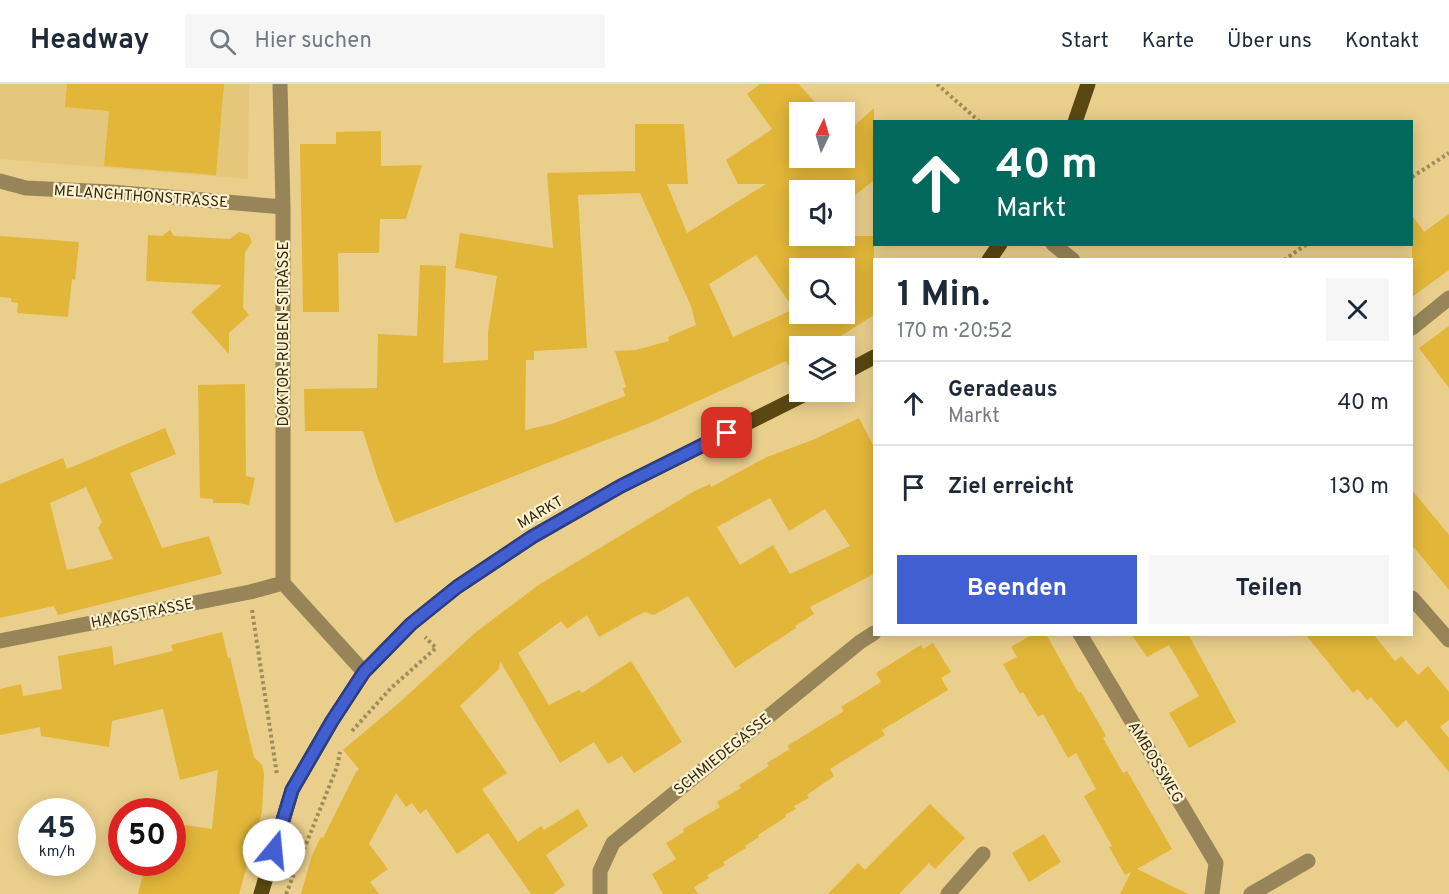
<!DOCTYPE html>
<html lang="de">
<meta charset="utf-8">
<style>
:root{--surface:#fff;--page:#f6f6f7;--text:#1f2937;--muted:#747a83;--line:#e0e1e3;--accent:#425fd2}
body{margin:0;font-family:Overpass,sans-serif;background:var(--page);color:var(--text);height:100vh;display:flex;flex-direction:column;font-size:22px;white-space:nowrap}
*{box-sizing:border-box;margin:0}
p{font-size:20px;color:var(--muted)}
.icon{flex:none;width:33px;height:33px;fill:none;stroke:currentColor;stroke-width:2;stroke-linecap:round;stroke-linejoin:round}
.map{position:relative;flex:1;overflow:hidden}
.details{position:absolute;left:873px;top:174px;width:540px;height:378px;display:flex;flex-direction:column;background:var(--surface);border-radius:0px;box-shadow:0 3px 15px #0003}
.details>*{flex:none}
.hud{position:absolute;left:873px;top:36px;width:540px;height:126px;border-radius:0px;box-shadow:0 3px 15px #0003;background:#00695c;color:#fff;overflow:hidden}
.needle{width:39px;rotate:5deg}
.controls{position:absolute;left:789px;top:18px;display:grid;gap:12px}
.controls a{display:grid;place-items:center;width:66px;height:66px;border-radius:0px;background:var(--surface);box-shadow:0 3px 15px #0003;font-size:30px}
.speed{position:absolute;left:18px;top:714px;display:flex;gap:12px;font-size:30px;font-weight:700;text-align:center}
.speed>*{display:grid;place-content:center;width:78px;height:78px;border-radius:50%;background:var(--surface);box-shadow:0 3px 15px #0003;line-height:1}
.speed small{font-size:15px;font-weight:400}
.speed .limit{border:9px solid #d22;background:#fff;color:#111}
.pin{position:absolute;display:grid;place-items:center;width:51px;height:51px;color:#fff;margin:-26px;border-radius:12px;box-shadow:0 3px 9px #0006}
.me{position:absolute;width:66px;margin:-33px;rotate:17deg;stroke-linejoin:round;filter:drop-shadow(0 0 4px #0008)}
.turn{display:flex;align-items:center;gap:21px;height:126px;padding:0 24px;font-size:27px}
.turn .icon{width:78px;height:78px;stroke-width:2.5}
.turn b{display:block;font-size:42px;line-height:51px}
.round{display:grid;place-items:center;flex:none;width:63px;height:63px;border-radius:0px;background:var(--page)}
.head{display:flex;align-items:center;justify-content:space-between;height:102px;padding:0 24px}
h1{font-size:36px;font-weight:700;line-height:45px}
.button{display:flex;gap:12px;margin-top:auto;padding:12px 24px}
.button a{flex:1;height:69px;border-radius:0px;background:var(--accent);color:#fff;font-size:24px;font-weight:700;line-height:69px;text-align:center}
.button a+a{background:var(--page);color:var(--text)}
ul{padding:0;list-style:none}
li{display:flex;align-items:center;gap:18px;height:84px;padding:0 24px;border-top:2px solid var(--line)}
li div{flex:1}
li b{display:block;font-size:22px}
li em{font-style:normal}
header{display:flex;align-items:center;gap:36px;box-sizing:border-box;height:84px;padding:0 30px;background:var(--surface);border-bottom:2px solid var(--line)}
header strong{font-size:28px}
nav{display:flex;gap:33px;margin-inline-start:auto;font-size:21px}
.search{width:420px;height:54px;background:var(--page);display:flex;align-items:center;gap:15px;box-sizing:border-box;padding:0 21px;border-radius:0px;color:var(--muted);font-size:22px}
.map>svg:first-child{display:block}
.built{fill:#e5c77b}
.building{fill:#e1b639;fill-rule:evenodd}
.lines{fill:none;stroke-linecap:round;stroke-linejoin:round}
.path{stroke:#a08c58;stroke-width:4;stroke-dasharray:3 3;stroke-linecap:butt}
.minor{stroke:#978559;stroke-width:15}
.major{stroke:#5a4812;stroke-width:15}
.route-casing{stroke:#2b3e88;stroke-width:15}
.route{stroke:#425fd2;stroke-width:10}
.labels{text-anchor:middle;stroke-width:4.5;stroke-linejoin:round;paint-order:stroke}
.street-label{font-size:15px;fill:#32280c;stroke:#fff2d1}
</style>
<header>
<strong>Headway</strong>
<div class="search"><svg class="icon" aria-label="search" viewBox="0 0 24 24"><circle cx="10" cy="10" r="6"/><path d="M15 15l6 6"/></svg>Hier suchen</div>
<nav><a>Start</a><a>Karte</a><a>Über uns</a><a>Kontakt</a></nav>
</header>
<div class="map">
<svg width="1449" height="810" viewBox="0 0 1449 810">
<rect width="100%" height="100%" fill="#eacf8c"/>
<path class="built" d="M0,0H249L248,95L0,75Z"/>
<path class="building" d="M67,0H224L216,91L104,82L109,27L65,23Z
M760,0H799L823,28H800V74H844V51L874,24V96L844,120V106H800V152H874V231L825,262H800V301L786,277L652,338L395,439L377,392L363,347H305L304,305L377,304L378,250L417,252L420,181L446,182L443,279L488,276V248L497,192L455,184L460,149L553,164L547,89L635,87V40H684L688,100H667L687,149L766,100H738L726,76L772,45L747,10ZM640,109L691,222L696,241L668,253L669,257L636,266L615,267L626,303L623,304L625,312L552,340L525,346L526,276H534V267L587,264L578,111ZM756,171L794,225L733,253L709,200ZM800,184H844V230H800Z
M381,47V82L422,81L406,135H380L379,169H338L339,228H303L300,60H336V48Z
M1449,130V186L1412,213V131L1424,148Z
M170,146L174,152L230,155L239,148L249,151L252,158L245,168L243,224L249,231L229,249V270L191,228L222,201L146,197L148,151L162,152Z
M0,152L79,158L75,196L72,195L68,233L17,229L18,219L11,218V214L0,213Z
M1449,242V304L1419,264Z
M245,300L246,392L255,394L249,421L238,419H213V415L200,414L198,301Z
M859,334L874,363V490L810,523L814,530L795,542L796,544L735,584L688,512L654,531L644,528L599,553L587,531L567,545L561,537L518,569L549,621L579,606L582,609L631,577L682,658L634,689L622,672L608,680L594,658L560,679L500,577L499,585L460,622L507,689L482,705L518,758L541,742L544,746L578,725L588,742L546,771L565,801L553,810H531L488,749L457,770L426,725L420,730L412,719L406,723L396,709L369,760L388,785L370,798L379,810H301L312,771L321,753L323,754L356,688L359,685L343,666L400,618L476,548L540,500L693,408L710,400L711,403L767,373L815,355ZM770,414L789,447L825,425L850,462L790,490L773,461L740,481L717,443Z
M165,344L176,370L130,389L162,464L209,452L222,490L58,531L54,522L0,534V400L63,374L67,385ZM86,403L102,438L98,444L113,475L67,486L50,419Z
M1412,406L1449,451V506L1412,461Z
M222,548L228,574L230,573L254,673L262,681L264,690L262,728L239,810H138L146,778H172V739L212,745L218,686L180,696L163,625L112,637L109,663L41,652L40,643L0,651V605L21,600L23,612L62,605L58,572L112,562L114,581L173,567L171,561Z
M1033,550H1046L1079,609L1081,608L1106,652L1103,654L1123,689L1127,687L1172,765L1137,785L1188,810H1120L1131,788L1125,791L1109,763L1112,762L1084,712L1096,705L1076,669L1068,674L1043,630L1038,633L1023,608L1020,610L1003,580L1017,573L1011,563Z
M1131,550H1188L1236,638L1189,664L1169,629L1199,612L1169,561L1147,573Z
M1305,550H1373L1395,577L1401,572L1418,591L1428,582L1449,608V636L1440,643L1449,654V688L1406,636L1397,644L1371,613L1367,616L1358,605L1353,609Z
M933,559L951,588L941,594L948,606L882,646L885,651L830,685L834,692L807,711L809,714L794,722L796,725L785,731L786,733L758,751L759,753L745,762L746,764L723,778L725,781L707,791L709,794L694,803L698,810H663L652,790L676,775L666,759L684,748L683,745L720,723L717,718L741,704L739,701L769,682L767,679L790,665L787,662L844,627L841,623L881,598L876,589L921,561L923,565Z
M930,720L965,754L935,785L929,779L899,810H828L858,779L865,786Z
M1044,750L1061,778L1029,798L1012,769Z"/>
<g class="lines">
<path class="path" d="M937,0L980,38
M1412,93L1449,69
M1284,176L1307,160
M252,526L277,691
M352,647L391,604L436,564L425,553
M286,810L337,683L340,668"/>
<path class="minor" d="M280,0L283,123V499
M0,97L26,104L111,108L283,123
M1053,160L1073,176
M1412,244L1449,214
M283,499L364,588
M1412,514L1449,556
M1080,550L1216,779L1212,810
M0,557L250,508L283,499
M600,810V787L613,759L860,558L874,549
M948,810L983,770
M1251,810L1308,777"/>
<path class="major" d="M1075,38L1088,0
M989,176L1000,160
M844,289L874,273
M261,810L292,706L332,637L364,588L411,540L457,503L532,453L621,402L809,308"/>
</g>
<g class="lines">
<defs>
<path id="route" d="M274,766L292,706L332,637L364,588L411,540L457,503L532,453L621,402L727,349"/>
</defs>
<use href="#route" class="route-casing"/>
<use href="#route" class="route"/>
</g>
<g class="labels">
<g class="street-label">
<text transform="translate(141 112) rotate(4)" y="5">MELANCHTHONSTRASSE</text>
<text transform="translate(283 250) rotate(-90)" y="5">DOKTOR-RUBEN-STRASSE</text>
<text transform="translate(540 428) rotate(-30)" y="5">MARKT</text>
<text transform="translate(142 529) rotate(-11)" y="5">HAAGSTRASSE</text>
<text transform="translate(722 670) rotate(-39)" y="5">SCHMIEDEGASSE</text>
<text transform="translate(1156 678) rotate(59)" y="5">AMBOSSWEG</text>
</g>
</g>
</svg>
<div class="controls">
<a><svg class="needle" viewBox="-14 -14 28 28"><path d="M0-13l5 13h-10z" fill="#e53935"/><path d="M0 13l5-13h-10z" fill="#747a83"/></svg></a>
<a><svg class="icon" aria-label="sound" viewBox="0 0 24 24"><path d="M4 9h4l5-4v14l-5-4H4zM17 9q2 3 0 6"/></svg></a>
<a><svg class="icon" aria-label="search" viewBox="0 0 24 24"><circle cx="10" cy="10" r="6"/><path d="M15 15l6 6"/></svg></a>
<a><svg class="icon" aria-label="layers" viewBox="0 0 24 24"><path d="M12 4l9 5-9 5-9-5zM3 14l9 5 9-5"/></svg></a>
</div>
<div class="speed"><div>45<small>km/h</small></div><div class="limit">50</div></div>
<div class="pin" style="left:727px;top:349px;background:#d93025"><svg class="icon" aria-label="arrive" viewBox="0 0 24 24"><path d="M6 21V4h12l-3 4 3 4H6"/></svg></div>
<svg class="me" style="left:274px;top:766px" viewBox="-20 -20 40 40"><circle r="19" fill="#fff"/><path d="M0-13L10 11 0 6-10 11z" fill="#425fd2"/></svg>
<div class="hud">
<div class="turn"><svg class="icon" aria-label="ahead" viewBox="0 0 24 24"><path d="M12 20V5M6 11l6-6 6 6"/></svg><div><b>40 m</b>Markt</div></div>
</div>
<section class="details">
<div class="head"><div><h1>1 Min.</h1><p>170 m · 20:52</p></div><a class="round"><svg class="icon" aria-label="close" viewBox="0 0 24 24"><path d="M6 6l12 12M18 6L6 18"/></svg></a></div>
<ul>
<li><svg class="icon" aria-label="ahead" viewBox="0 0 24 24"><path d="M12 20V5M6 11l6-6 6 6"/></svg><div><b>Geradeaus</b><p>Markt</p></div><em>40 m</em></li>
<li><svg class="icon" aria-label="arrive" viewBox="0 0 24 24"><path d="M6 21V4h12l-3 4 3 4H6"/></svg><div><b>Ziel erreicht</b></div><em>130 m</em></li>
</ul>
<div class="button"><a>Beenden</a><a>Teilen</a></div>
</section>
</div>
